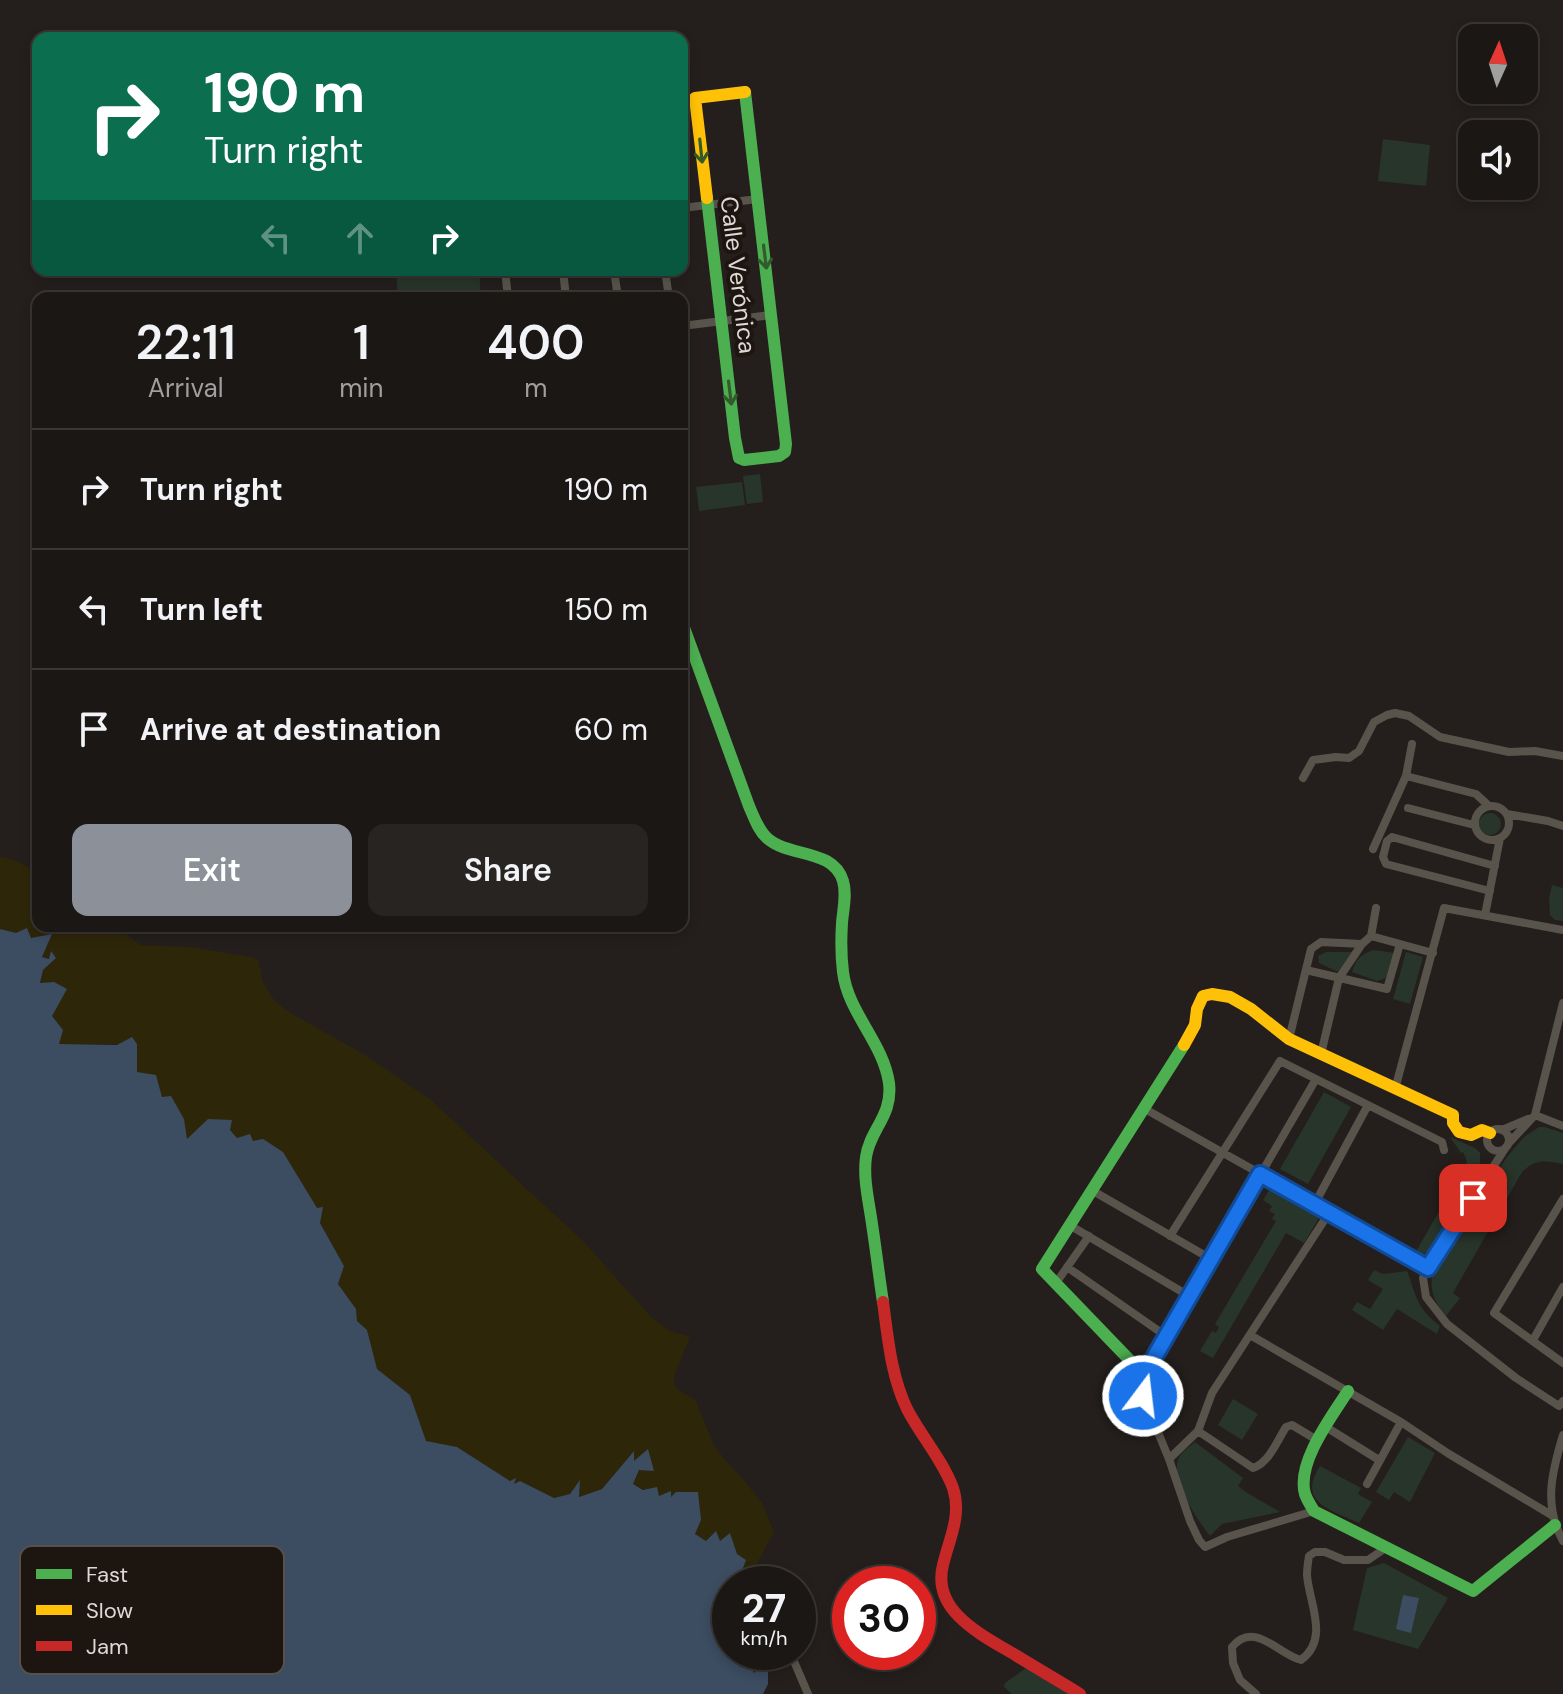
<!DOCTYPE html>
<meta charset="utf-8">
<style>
:root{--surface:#1b1715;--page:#282422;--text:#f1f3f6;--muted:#a09fa0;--line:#393634;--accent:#8c9099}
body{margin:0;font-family:"DM Sans",sans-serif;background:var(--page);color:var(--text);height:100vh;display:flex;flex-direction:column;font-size:30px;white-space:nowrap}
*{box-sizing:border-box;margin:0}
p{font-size:26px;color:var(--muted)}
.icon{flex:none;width:44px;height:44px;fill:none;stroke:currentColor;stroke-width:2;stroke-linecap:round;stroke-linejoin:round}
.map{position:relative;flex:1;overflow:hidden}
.sheet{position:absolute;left:32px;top:292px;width:656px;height:640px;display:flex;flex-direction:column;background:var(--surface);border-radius:16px;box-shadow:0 4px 12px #0003,0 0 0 2px var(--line)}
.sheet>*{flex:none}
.banner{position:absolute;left:32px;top:32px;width:656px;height:244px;border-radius:16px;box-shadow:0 4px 12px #0003,0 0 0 2px var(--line);background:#0b6e4f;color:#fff;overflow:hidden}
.needle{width:52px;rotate:3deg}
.tools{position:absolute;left:1458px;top:24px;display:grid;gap:16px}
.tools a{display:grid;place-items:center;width:80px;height:80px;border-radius:16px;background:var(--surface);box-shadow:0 4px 12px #0003,0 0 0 2px var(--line);font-size:40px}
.speed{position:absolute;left:712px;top:1566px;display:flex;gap:16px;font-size:40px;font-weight:700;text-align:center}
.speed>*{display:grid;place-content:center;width:104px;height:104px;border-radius:50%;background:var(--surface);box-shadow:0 4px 12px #0003,0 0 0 2px var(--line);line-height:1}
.speed small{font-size:20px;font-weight:400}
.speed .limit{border:12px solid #d22;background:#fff;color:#111}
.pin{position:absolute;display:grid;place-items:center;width:68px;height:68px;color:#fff;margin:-34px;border-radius:16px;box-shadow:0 4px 12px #0006}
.me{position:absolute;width:88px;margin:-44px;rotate:15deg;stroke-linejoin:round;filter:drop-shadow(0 0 6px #0008)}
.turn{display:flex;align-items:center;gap:28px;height:168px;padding:0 40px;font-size:36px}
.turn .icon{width:104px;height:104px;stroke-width:2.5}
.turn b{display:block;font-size:56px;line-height:68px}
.lanes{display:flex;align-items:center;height:76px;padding:0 40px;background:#0003;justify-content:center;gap:40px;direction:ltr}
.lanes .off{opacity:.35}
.eta{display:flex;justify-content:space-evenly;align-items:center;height:136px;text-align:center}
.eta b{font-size:48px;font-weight:600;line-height:56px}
.primary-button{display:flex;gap:16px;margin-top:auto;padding:16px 40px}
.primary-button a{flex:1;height:92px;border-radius:16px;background:var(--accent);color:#fff;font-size:32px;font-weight:600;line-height:92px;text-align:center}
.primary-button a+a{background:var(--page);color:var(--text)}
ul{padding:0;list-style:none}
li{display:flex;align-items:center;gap:24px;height:120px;padding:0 40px;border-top:2px solid var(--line)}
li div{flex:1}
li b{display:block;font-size:30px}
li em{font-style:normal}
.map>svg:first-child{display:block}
.green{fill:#28352a}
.sand{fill:#2e2609}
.water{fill:#3c4c61}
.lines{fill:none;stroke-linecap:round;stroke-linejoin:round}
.street{stroke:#59544b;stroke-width:8}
.fast{stroke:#4caf50;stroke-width:12}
.slow{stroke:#ffc107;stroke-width:12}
.jam{stroke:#c62828;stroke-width:12}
.oneway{stroke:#325a2d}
.route-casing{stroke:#114b97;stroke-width:20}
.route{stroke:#1a73e8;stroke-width:14}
.labels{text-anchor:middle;stroke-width:8;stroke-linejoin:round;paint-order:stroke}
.street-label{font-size:24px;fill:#dfd9d5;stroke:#1d1510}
.key{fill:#1d1510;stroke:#57504b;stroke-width:2}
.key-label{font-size:22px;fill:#dfd9d5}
</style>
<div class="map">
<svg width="1563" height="1694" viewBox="0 0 1563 1694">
<rect width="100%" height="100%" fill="#241f1c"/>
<path class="green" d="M1383,139L1430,145L1426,186L1378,181Z
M396,270H479L481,298H398Z
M760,474L763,502L747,504L743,476Z
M742,482L745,505L699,511L696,487Z
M1479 824a11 11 0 1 1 22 0a11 11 0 1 1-22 0Z
M1552,885L1563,888V921L1555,920L1550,915L1549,899Z
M1374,950L1394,953L1386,978L1377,981L1352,972C1356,960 1360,954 1374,950Z
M1326,952H1352L1338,972L1319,963L1318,956Z
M1406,952L1423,957L1410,1004L1393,999Z
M1324,1092L1351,1107L1308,1184L1280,1169Z
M1539,1127H1545L1563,1133V1164C1544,1161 1537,1158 1522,1172L1453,1293L1460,1298L1446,1316C1431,1297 1430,1290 1433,1266L1507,1157L1524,1137Z
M1450,1137L1475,1148L1480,1153V1169L1434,1246C1428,1252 1424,1256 1414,1255L1466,1164L1467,1161L1463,1152L1461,1153Z
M1270,1189L1319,1218L1304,1243L1286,1233L1213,1358L1200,1351L1212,1331L1216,1333L1219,1327L1215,1324L1276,1221L1272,1219L1275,1214L1269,1211L1272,1206L1263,1200Z
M1374,1270L1383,1274L1407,1271C1417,1298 1416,1307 1440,1326L1437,1334L1397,1309L1383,1330L1352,1310L1357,1302L1370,1309L1383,1289L1368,1280Z
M1233,1399L1258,1414L1242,1440L1218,1425Z
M1408,1437L1435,1453L1410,1502L1394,1492L1389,1500L1376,1492Z
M1195,1442L1243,1478L1238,1486C1252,1497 1266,1503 1280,1512L1222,1524L1210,1536C1198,1520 1171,1482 1178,1460C1180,1453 1189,1447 1195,1442Z
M1320,1466L1361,1488L1358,1494L1372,1502L1359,1523C1332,1510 1296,1503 1320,1466Z
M1384,1563L1448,1598L1418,1649L1353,1630L1367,1568Z
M1026,1668L1070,1694H1012L1004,1687L1005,1683Z"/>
<path class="sand" d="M0,857C14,858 27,866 38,874V926H115L140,945L189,947L251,957L258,960L263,983L274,1000L287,1011L365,1055L431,1100L583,1241L650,1316L670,1331L690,1337L674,1376L675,1387L696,1401L713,1444L726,1461L742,1478L762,1503L774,1532L753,1571L742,1569L730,1533L719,1542L706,1541L695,1534L670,1498L658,1496L633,1484L639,1470L633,1462V1452L602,1489L578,1497L580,1482L570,1494L554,1498L520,1481L514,1484L457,1447L425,1441L410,1395L376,1369L367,1330L357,1321L356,1309L338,1284L344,1266L320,1223L322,1207L317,1209L282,1152L237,1138L230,1130L232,1120L187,1140L163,1097L137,1072V1044H59L52,1016L40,984L43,970L56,958L51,952L50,959L42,957L51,935L30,938L0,929Z"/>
<path class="water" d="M27,928L31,938L52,934L42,957L49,959L51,951L56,958L43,970L40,983L54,982L67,989L52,1016L63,1030L59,1044L117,1045L132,1037L137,1044V1072L156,1075L162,1097L171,1096L184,1119L187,1139L208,1119L232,1120L230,1130L237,1138L250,1134L253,1141L263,1139L283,1152L317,1208L323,1207L320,1223L344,1266L338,1284L356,1309L357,1321L367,1330L377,1369L410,1395L426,1441L457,1447L510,1481L516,1478L514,1484L520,1481L554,1498L570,1494L580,1480L579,1497L602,1489L634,1451V1461L648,1449L654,1471L639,1470L633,1484L643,1490L657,1487L659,1496L671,1491V1497L676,1492H698L701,1520L695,1534L706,1541L716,1531L720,1541L730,1533L737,1554L746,1560L743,1568L753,1571L744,1584H730V1652H737L734,1656L740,1667H752L754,1673L765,1660L768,1663V1684L763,1694H0V929L16,933Z
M1403,1595L1419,1598L1411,1633L1396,1629Z"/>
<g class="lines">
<path class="street" d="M682,208L758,199
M505,270L508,298
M563,270L566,298
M614,270L618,298
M665,270L669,298
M682,326L771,315
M682,411L685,444
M1406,776L1476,794L1489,806
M1303,778L1313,760L1336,757L1349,758L1359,751L1374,722L1387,715L1395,713L1409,716L1440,737L1509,752L1535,751L1563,756
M1475 823a17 17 0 1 1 34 0a17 17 0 1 1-34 0Z
M1408,808L1474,825
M1507,814L1548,821L1563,826
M1373,849L1406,776L1412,744
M1490,891L1386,864L1383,857L1387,841L1392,837L1495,866
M1485,915L1500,838
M1371,936L1376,908
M1306,970L1387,989L1400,944
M1289,1039L1311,949L1321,942L1362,944L1371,936L1433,953
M1321,1054L1339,978L1362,944
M1395,1089L1444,908L1563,930
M1145,1109L1428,1268
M1535,1115L1563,1126
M1487 1140a11 11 0 1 1 22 0a11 11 0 1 1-22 0Z
M1502,1130L1528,1119
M1508,1144L1535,1115L1563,1003
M1506,1147L1428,1268L1423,1278L1426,1297L1447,1324L1516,1378L1559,1406L1563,1401
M1093,1191L1211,1259
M1563,1199L1494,1313L1563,1363
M1314,1205L1368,1105
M1071,1226L1189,1296
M1170,1236L1280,1061L1442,1142L1444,1150
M1067,1267L1166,1336
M1056,1283L1089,1236
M1250,1335L1401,1422L1449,1454L1553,1516
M1533,1340L1563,1287
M1326,1427L1379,1460
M1198,1431L1253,1468C1269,1463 1277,1441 1286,1427L1292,1425L1317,1440
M1563,1435C1552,1472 1543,1505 1563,1541
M1169,1459L1198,1431L1212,1393L1329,1213
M1367,1484L1401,1422
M1314,1511L1227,1537L1205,1547L1199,1540L1190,1521L1169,1459L1143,1396L1144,1375L1316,1079
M790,1652L808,1694
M1256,1694L1240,1680L1233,1663L1232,1647C1254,1620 1278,1654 1301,1660C1330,1639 1309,1603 1307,1575C1307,1569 1308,1562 1309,1556L1315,1552H1325L1344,1560H1368L1387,1547"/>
<path class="fast" d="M707,198L735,438L739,458L744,460L779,456L785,452L786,444L745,92
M682,622L749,806C754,817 758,830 767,838C789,858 833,848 843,881C847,894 843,910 842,923C841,939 841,956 843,972C848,1013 883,1042 889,1083C893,1116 870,1129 866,1157C863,1179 869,1202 872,1224C876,1250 879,1276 883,1302
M1144,1375L1042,1269L1184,1045
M1348,1391C1332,1416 1296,1463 1305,1494C1307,1500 1311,1506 1314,1511L1473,1591L1555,1525"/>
<path class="slow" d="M707,198L695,98L745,92
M1184,1045L1195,1025L1197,1009L1203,996L1212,994L1230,997L1251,1009L1289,1039L1453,1115V1123L1459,1132L1471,1135L1482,1130L1490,1133"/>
<path class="jam" d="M883,1302C888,1338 891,1376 907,1409C921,1436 942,1459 953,1488C962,1516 949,1539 943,1565C931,1612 984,1636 1017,1656C1038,1669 1059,1681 1080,1694"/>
</g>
<defs><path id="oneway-shaft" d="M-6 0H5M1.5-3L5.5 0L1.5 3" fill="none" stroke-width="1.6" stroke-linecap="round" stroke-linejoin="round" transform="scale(2)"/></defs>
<g class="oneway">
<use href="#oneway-shaft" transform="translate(701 151) rotate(84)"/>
<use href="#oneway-shaft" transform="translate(765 257) rotate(83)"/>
<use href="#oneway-shaft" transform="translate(730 393) rotate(83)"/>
</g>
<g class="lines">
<defs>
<path id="route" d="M1143,1396L1144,1375L1260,1174L1428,1268L1473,1198"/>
</defs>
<use href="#route" class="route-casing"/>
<use href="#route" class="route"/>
</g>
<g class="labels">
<g class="street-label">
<text transform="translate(738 275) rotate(83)" y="8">Calle Verónica</text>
</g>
</g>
<rect x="20" y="1546" width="264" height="128" rx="12" class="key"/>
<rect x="36" y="1569" width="36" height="10" fill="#4caf50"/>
<rect x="36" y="1605" width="36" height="10" fill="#ffc107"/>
<rect x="36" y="1641" width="36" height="10" fill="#c62828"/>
<g class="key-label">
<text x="86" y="1582">Fast</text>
<text x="86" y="1618">Slow</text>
<text x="86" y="1654">Jam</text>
</g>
</svg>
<div class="tools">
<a><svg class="needle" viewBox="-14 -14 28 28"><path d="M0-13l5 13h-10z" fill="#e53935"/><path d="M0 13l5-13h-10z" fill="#a09fa0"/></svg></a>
<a><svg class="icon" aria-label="sound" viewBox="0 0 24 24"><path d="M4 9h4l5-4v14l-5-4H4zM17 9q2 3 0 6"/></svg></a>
</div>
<div class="speed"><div>27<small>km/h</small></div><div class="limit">30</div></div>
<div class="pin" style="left:1473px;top:1198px;background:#d93025"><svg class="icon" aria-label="arrive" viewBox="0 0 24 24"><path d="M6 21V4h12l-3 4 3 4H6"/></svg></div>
<svg class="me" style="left:1143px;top:1396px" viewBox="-20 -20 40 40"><circle r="17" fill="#1a73e8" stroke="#fff" stroke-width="3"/><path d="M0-11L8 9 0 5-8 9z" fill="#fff"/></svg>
<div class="banner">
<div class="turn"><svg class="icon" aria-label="right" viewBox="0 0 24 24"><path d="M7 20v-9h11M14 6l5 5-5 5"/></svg><div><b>190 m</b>Turn right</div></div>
<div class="lanes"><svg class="icon off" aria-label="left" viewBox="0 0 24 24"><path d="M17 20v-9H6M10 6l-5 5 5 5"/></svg><svg class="icon off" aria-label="ahead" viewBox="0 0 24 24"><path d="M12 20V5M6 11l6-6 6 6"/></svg><svg class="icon" aria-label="right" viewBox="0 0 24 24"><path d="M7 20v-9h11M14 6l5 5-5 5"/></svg></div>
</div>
<section class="sheet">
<div class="eta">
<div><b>22:11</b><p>Arrival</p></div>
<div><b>1</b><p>min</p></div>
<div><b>400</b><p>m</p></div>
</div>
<ul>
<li><svg class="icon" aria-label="right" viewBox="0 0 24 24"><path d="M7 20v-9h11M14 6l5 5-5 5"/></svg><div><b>Turn right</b></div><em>190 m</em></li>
<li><svg class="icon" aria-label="left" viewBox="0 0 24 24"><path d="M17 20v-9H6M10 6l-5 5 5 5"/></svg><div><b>Turn left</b></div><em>150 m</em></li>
<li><svg class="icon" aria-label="arrive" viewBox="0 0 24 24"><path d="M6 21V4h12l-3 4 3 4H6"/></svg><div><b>Arrive at destination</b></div><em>60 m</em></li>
</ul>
<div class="primary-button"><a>Exit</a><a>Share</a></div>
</section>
</div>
